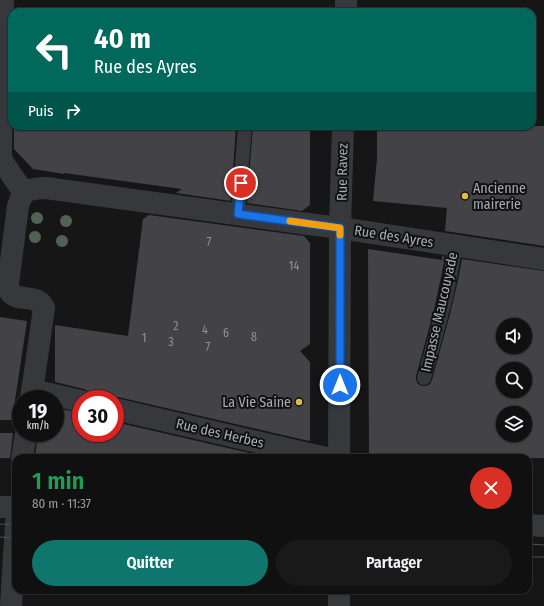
<!DOCTYPE html>
<html lang="fr">
<meta charset="utf-8">
<style>
:root{--surface:#101011;--page:#19191a;--text:#f1f3f6;--muted:#9c9d9f;--line:#303031;--accent:#0f766e}
body{margin:0;font-family:"Fira Sans Condensed",sans-serif;background:var(--page);color:var(--text);height:100vh;display:flex;flex-direction:column;font-size:15px;white-space:nowrap}
*{box-sizing:border-box;margin:0}
p{font-size:13px;color:var(--muted)}
.icon{flex:none;width:22px;height:22px;fill:none;stroke:currentColor;stroke-width:2;stroke-linecap:round;stroke-linejoin:round}
.map{position:relative;flex:1;overflow:hidden}
.details{position:absolute;left:12px;top:454px;width:520px;height:140px;display:flex;flex-direction:column;background:var(--surface);border-radius:12px;box-shadow:0 1px 3px #0004,0 0 0 1px var(--line)}
.details>*{flex:none}
.banner{position:absolute;left:8px;top:8px;width:528px;height:122px;border-radius:12px;box-shadow:0 1px 3px #0004,0 0 0 1px var(--line);background:#00695c;color:#fff;overflow:hidden}
.buttons{position:absolute;left:496px;top:318px;display:grid;gap:8px}
.buttons a{display:grid;place-items:center;width:36px;height:36px;border-radius:50%;background:var(--surface);box-shadow:0 1px 3px #0004,0 0 0 1px var(--line);font-size:20px}
.speed{position:absolute;left:12px;top:390px;display:flex;gap:8px;font-size:20px;font-weight:700;text-align:center}
.speed>*{display:grid;place-content:center;width:52px;height:52px;border-radius:50%;background:var(--surface);box-shadow:0 1px 3px #0004,0 0 0 1px var(--line);line-height:1}
.speed small{font-size:10px;font-weight:400}
.speed .limit{border:6px solid #d22;background:#fff;color:#111}
.pin{position:absolute;display:grid;place-items:center;width:34px;height:34px;color:#fff;margin:-17px;border:2px solid #fff;border-radius:50%;box-shadow:0 1px 4px #0007}
.me{position:absolute;width:44px;margin:-22px;rotate:0deg;stroke-linejoin:round;filter:drop-shadow(0 0 3px #0008)}
.turn{display:flex;align-items:center;gap:14px;height:84px;padding:0 20px;font-size:18px}
.turn .icon{width:52px;height:52px;stroke-width:2.5}
.turn b{display:block;font-size:28px;line-height:34px}
.then{display:flex;align-items:center;height:38px;padding:0 20px;background:#0003;gap:8px;font-size:15px}
.round{display:grid;place-items:center;flex:none;width:42px;height:42px;border-radius:21px;background:var(--page)}
.headline{display:flex;align-items:center;justify-content:space-between;height:68px;padding:0 20px}
h1{font-size:24px;font-weight:600;line-height:30px;color:#1e9e55}
.action{display:flex;gap:8px;margin-top:auto;padding:8px 20px}
.action a{flex:1;height:46px;border-radius:24px;background:var(--accent);color:#fff;font-size:16px;font-weight:600;line-height:46px;text-align:center}
.action a+a{background:var(--page);color:var(--text)}
.map>svg:first-child{display:block}
.building{fill:#434347;fill-rule:evenodd}
.lines{fill:none;stroke-linecap:round;stroke-linejoin:round}
.service{stroke:#37383c;stroke-width:14}
.pedestrian{stroke:#37383c;stroke-width:22}
.minor{stroke:#37383c;stroke-width:22}
.tertiary{stroke:#37383c;stroke-width:22}
.tram{stroke:#505157;stroke-width:1}
.tree{fill:#516254}
.route-casing{stroke:#114b97;stroke-width:10}
.route{stroke:#1a73e8;stroke-width:7}
.slow{stroke:#f59e0b;stroke-width:7}
.poi-dot{fill:#e1bb44;stroke:#111112;stroke-width:1.5}
.labels{text-anchor:middle;stroke-width:4;stroke-linejoin:round;paint-order:stroke}
.number-label{font-size:12px;fill:#90929a}
.street-label{font-size:14px;fill:#a9acb6;stroke:#111112}
.poi-label{font-size:14px;fill:#a9acb6;stroke:#111112;text-anchor:start}
</style>
<div class="map">
<svg width="544" height="606" viewBox="0 0 544 606">
<rect width="100%" height="100%" fill="#161617"/>
<path class="building" d="M14,126H236L231,201L176,193L182,189L64,173V174L33,169L14,149Z
M253,126H310V205L302,211L247,203Z
M377,126H544V246L445,231L447,208L373,201L377,159Z
M149,215L304,236L310,243V344L300,351L310,362V440L309,441L118,397H112L108,399H93L90,392L84,389L55,382V325L128,336L143,219Z
M368,249L442,260V256L445,257L441,277L434,310L416,376V380L418,384L422,386H426L430,384L432,380L450,314L458,280L462,259L544,271V458H369ZM503,325H525V347H503ZM503,369H525V391H503ZM503,413H525V435H503Z
M0,317L27,321L12,420H0Z
M55,408L81,413V433H115V422L271,458H35L38,433H55Z
M0,433H13L10,458H0Z"/>
<g class="lines">
<path class="service" d="M238,214L245,126
M424,378C436,334 450,290 455,245"/>
<path class="pedestrian" d="M1,151L3,0"/>
<path class="minor" d="M346,12V0
M0,151L2,161L24,193
M32,390L81,401
M31,399L44,308C37,292 16,304 9,290C9,290 8,284 8,284L18,206C23,189 29,189 46,188L308,224L340,228L544,259
M115,409L326,458
M22,458L26,433
M339,458L340,228L343,126
M11,606L16,523
M339,606V590"/>
<path class="tertiary" d="M0,507H16
M528,525L544,526"/>
<path class="tram" d="M0,524L16,525
M0,537L16,538
M528,544L544,545
M528,557H544"/>
</g>
<g class="tree">
<circle cx="37" cy="218" r="6"/>
<circle cx="66" cy="221" r="6"/>
<circle cx="35" cy="237" r="6"/>
<circle cx="62" cy="241" r="6"/>
</g>
<g class="lines">
<defs>
<path id="route" d="M241,183L238,214L340,228V385"/>
</defs>
<use href="#route" class="route-casing"/>
<use href="#route" class="route"/>
<path class="slow" d="M290,221L340,228V235"/>
</g>
<g class="poi-dot">
<circle cx="465" cy="196" r="4"/>
<circle cx="299" cy="402" r="4"/>
</g>
<g class="labels">
<g class="number-label">
<text x="209" y="246">7</text>
<text x="294" y="270">14</text>
<text x="176" y="330">2</text>
<text x="205" y="334">4</text>
<text x="226" y="337">6</text>
<text x="254" y="341">8</text>
<text x="144" y="342">1</text>
<text x="171" y="346">3</text>
<text x="208" y="351">7</text>
</g>
<g class="street-label">
<text transform="translate(342 172) rotate(-89)" y="5">Rue Ravez</text>
<text transform="translate(394 236) rotate(9)" y="5">Rue des Ayres</text>
<text transform="translate(439 312) rotate(-77)" y="5">Impasse Maucouyade</text>
<text transform="translate(220 433) rotate(13)" y="5">Rue des Herbes</text>
</g>
<g class="poi-label">
<text x="473" y="193">Ancienne<tspan x="473" dy="16">mairerie</tspan></text>
<text x="291" y="407" text-anchor="end">La Vie Saine</text>
</g>
</g>
</svg>
<div class="buttons">
<a><svg class="icon" aria-label="sound" viewBox="0 0 24 24"><path d="M4 9h4l5-4v14l-5-4H4zM17 9q2 3 0 6"/></svg></a>
<a><svg class="icon" aria-label="search" viewBox="0 0 24 24"><circle cx="10" cy="10" r="6"/><path d="M15 15l6 6"/></svg></a>
<a><svg class="icon" aria-label="layers" viewBox="0 0 24 24"><path d="M12 4l9 5-9 5-9-5zM3 14l9 5 9-5"/></svg></a>
</div>
<div class="speed"><div>19<small>km/h</small></div><div class="limit">30</div></div>
<div class="pin" style="left:241px;top:183px;background:#d93025"><svg class="icon" aria-label="arrive" viewBox="0 0 24 24"><path d="M6 21V4h12l-3 4 3 4H6"/></svg></div>
<svg class="me" style="left:340px;top:385px" viewBox="-20 -20 40 40"><circle r="17" fill="#1a73e8" stroke="#fff" stroke-width="3"/><path d="M0-11L8 9 0 5-8 9z" fill="#fff"/></svg>
<div class="banner">
<div class="turn"><svg class="icon" aria-label="left" viewBox="0 0 24 24"><path d="M17 20v-9H6M10 6l-5 5 5 5"/></svg><div><b>40 m</b>Rue des Ayres</div></div>
<div class="then">Puis<svg class="icon" aria-label="right" viewBox="0 0 24 24"><path d="M7 20v-9h11M14 6l5 5-5 5"/></svg></div>
</div>
<section class="details">
<div class="headline"><div><h1>1 min</h1><p>80 m · 11:37</p></div><a class="round" style="background:#d93025;color:#fff"><svg class="icon" aria-label="close" viewBox="0 0 24 24"><path d="M6 6l12 12M18 6L6 18"/></svg></a></div>
<div class="action"><a>Quitter</a><a>Partager</a></div>
</section>
</div>
